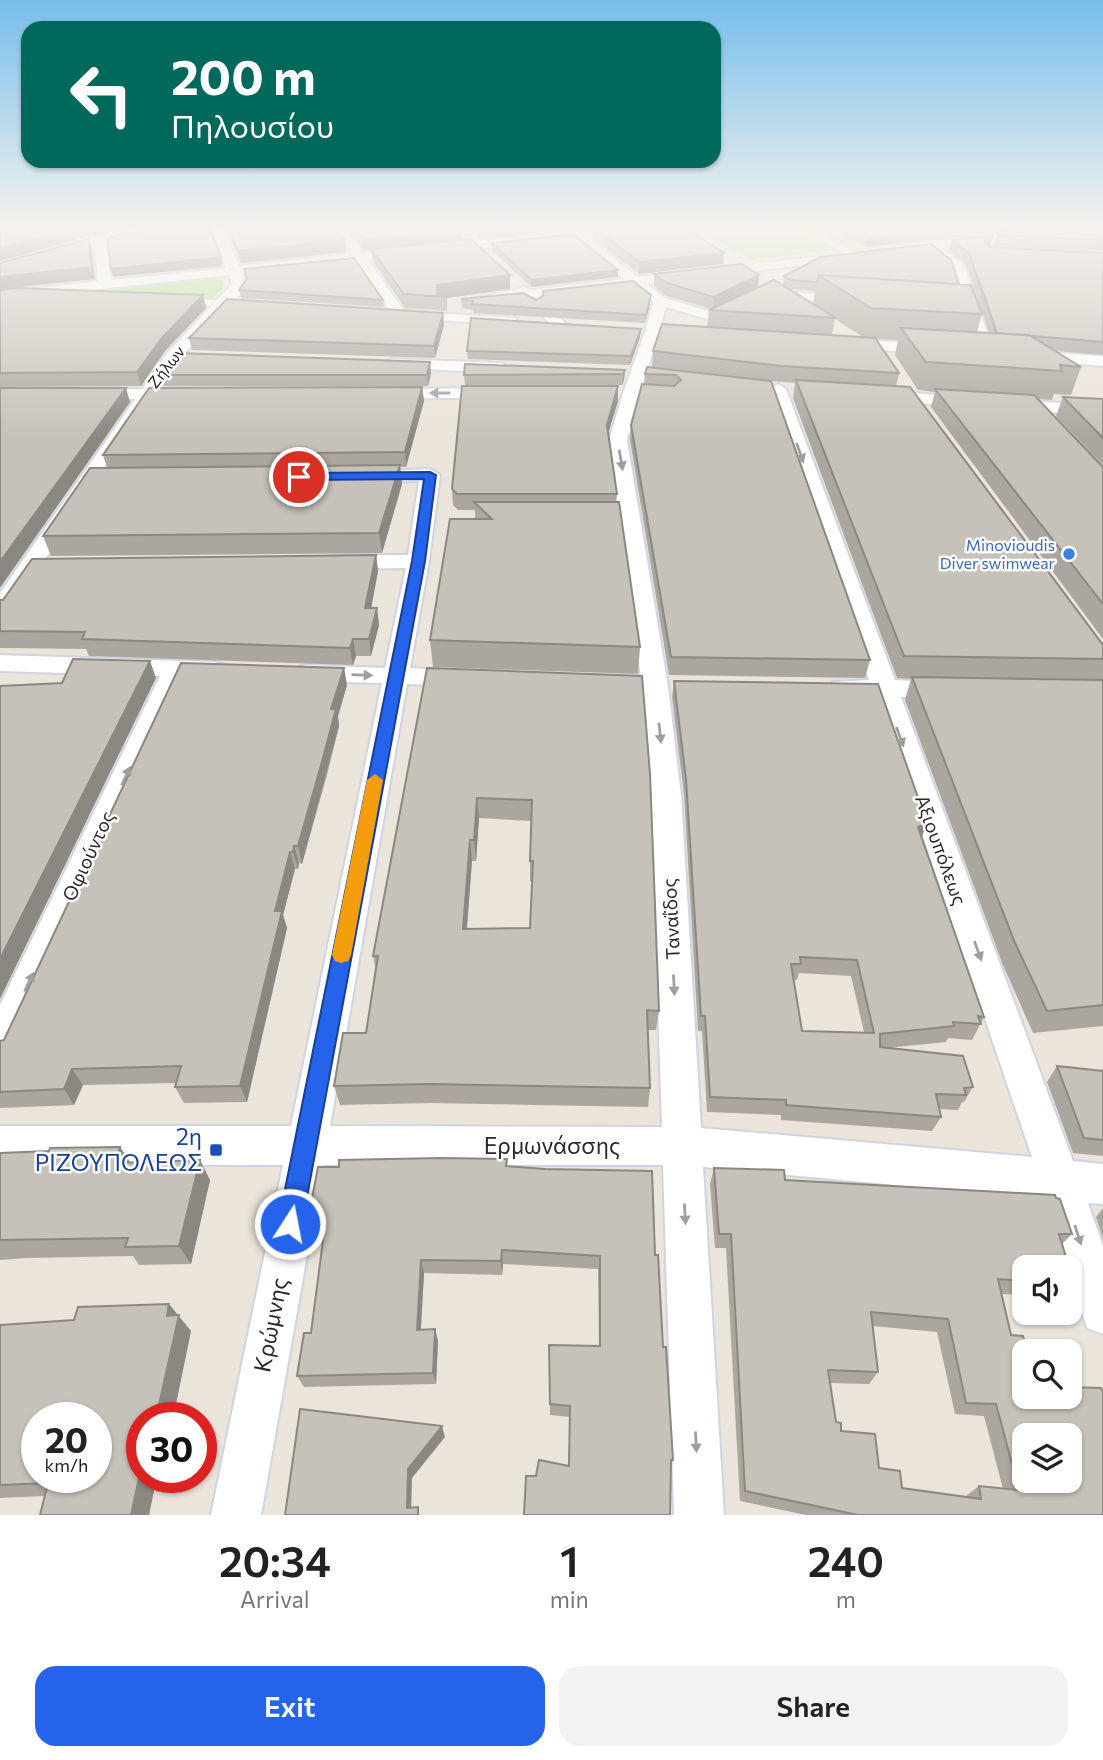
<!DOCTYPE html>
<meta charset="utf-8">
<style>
:root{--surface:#fff;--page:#f2f2f2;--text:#222;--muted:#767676;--accent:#2563eb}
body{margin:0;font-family:Commissioner,sans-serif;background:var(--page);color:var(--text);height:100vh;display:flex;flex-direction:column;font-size:26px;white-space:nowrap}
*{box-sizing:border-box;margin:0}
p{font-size:23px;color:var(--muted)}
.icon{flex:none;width:38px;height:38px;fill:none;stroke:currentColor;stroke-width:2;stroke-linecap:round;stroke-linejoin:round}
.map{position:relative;height:1515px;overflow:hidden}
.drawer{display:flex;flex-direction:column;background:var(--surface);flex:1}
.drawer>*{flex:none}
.top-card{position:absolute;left:21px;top:21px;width:700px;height:147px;border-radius:21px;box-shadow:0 2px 5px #0004;background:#00695c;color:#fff;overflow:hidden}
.tools{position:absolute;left:1012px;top:1255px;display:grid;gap:14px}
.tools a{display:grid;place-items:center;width:70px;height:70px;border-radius:14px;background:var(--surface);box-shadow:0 2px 5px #0004;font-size:35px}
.speed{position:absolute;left:21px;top:1402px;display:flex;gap:14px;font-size:35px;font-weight:700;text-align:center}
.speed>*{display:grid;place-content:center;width:91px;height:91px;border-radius:50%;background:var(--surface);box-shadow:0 2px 5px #0004;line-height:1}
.speed small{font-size:18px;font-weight:400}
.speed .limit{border:10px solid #d22;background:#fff;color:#111}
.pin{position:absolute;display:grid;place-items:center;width:60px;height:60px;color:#fff;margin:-30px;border:4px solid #fff;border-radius:50%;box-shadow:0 2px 7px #0007}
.me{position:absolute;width:77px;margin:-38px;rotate:11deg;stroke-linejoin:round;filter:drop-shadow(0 0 5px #0008)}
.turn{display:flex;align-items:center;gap:24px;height:147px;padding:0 35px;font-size:32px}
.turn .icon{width:91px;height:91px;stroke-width:2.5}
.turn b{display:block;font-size:49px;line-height:60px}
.eta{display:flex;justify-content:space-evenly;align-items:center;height:119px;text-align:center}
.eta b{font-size:42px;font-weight:600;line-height:49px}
.action{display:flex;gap:14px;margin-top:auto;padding:14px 35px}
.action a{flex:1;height:80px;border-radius:21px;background:var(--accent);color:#fff;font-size:28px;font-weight:600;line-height:80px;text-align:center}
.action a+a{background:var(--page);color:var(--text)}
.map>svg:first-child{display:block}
.green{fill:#b0e396}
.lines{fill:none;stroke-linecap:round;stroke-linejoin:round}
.pedestrian-casing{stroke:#d0d3e2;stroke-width:3}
.minor-casing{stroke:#d0d3e2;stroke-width:4}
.tertiary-casing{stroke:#d0d3e2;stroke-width:3}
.pedestrian{fill:#fff;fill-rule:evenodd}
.minor{fill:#fff;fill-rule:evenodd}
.tertiary{fill:#fff;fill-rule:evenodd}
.wall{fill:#aba79f;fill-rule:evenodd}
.shaded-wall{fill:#8b8882}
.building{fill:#c7c2b9;stroke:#8b8882;stroke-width:2;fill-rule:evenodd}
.oneway{fill:#9f9f9f}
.route{fill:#2563eb;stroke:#184099;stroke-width:2}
.slow{fill:#f59e0b}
.shop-dot{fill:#3f7fe0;stroke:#fff;stroke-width:2.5}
.transit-dot{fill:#1a4fb4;stroke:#fff;stroke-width:2.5}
.labels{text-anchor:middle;stroke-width:5;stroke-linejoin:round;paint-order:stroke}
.far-street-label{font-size:16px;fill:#292929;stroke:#fff}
.far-shop-label{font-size:16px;fill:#366cbe;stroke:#fff;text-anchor:end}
.street-label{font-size:19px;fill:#292929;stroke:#fff}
.near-transit-label{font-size:23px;fill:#164399;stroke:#fff;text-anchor:end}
.near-street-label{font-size:23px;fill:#292929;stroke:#fff}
</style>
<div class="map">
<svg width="1103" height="1515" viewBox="0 0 1103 1515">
<rect width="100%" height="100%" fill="#ebe4da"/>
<path class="green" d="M695,226H927L951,236L750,260Z
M213,278L224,281L223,289L212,298L189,306L48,295Z"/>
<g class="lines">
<defs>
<path id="pedestrian" d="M797,226H807L860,255L852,257Z
M176,299L222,300L227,303L222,306L172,304V300Z"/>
<path id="minor" d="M114,226H138L163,233L157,237Z
M210,226H222L239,266L351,254L332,226H344L363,253L622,226H659L653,230L587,237L638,277L858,252V258L853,259L647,284L665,298L719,314L721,317L714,321L666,307L627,440L668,686L681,795L701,1128L1032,1157L875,696L833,694L829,688L833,682L869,680L770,389L778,384L786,389L895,680L954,683L958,689L954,695L901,697L1073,1161L1103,1164V1204L1088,1203L1103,1246V1334L1087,1328L1046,1199L703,1167L724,1515H674L663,1165H323L261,1515H211L283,1165L0,1164V1126H291L382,683L307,681L298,679L294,673L298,667L307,665L385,668L406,568L339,569L331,567L328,562L331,557L339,555H408L419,481L362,482L352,476L355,472L430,469L440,475L429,561L410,668L471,672L475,678L471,684L462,686L407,684L330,1126L662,1127L651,795L642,686L609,440L623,393L645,332L653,302L633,286L539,297L566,324L559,328L554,327L524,299L490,303L483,299C492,292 513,292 524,287L531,290L624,279L574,238L368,260L404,311L515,318L517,321L510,325L394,317L356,262L242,274L246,284L242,293L179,359L159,389L189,390L191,394L189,398L152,399L8,615L0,617V593L135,399H91L83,394L85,390L142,389L167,353L232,284L229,275L0,300V292L98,281L94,242L100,238L106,242L111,280L226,268Z
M1073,226H1103V229L942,248L964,265L994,353L986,358L978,353L951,267L930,250L896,254L890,250L896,246Z
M787,292L850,296L857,300L850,304L782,299V293Z
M843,339L936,344L944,349L936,354L838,347L835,344L838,341Z
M1029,351L1103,356V366L1023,359L1021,356L1023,353Z
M393,359L502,363L510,368L502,373L387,367L385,364L387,361Z
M498,388L506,393L504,397L385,399L377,394L385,389Z
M881,391L1103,406V416L875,400L872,396Z
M0,655L214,662L223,664L227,670L223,676L185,677L13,1055L0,1059V1005L160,676L0,671Z"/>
<path id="tertiary" d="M136,226H159L158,229L240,226L233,230L162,237L157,235L156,229L0,273V263Z"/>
</defs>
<use href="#pedestrian" class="pedestrian-casing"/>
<use href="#minor" class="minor-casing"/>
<use href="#tertiary" class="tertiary-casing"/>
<use href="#pedestrian" class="pedestrian"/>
<use href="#minor" class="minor"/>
<use href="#tertiary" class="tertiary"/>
</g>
<path class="wall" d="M226,226H335L345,240L346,252L241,263L228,233Z
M347,226H458L461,229V240L510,275V289L447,298V311L405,308L373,262L371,249L364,250Z
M467,226H599L480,238Z
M823,226H1053L866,247Z
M1103,226V251L994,246L997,235Z
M594,228L723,264L639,274L594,239Z
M992,235L990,247L1103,253V355L1056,351L1081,367L1071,395L1054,394L1052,400L1038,399L1103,467V639L931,407L935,392L918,390L895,355L898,340L875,339L899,373L896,386L1103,645V1026L1033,1033L1003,965L905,700L911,679L897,678L793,398L795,383L771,381L870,660L865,678L669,675L630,440L631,425L644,384L645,374L766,380L652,367L653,351L707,327L709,310L712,309L666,296L654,286V274L759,275L758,287L783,285L784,276L821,257L959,284L982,314L977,332L989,333L966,264L949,251L952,240ZM790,289L815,291L813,304ZM835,319L863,337L832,335Z
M492,243L618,277L531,287L492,250Z
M0,290L203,295L206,308L165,351L141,386L0,387Z
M239,290L383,300L384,307L241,298Z
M651,295L650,303L645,323L473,313V310L462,308L461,299L536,300Z
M443,313L444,325L435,358L192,350L189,338Z
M641,329L640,337L630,365L468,359L467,351Z
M625,370L624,380L622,385L465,386L464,375Z
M431,373L428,386H164L161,375Z
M618,386V401L608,434L617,494L616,502L640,647L638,674L433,667L430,640L475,519V510H458L453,505L452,489Z
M422,387L424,401L406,467H400L402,484L382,553L51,556L43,536L107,468L103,455Z
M1063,397L1103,399V465L1056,416Z
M376,555L378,571L371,608H377L379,625L371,656H356L353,665L89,656L86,649L0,648V600Z
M427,668L642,676L659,1011L656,1030H648L650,1088L648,1107L432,1103L340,1105L334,1086L366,1033L376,970L373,956ZM479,818L531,821L530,861V881H532L530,928L467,929L472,861H476Z
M674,681L922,837L984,1017L972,1040L948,1038L946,1042L886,1048L973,1087L964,1102H962L958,1110L939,1109L941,1117L932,1131L781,1120V1115L707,1112L702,1031H698L684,795L672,697ZM799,973L851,976L864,1032L802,1031L794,980H797Z
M347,685L338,716L339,726L327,775L302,864L299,863L298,869H295L283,915L287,928L247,1102L184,1103L175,1087L176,1083L83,1085L74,1105L0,1108V1041L4,1040Z
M1057,1066L1100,1071L1103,1068V1156L1073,1153L1047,1082Z
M120,1147L130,1162L210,1180L191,1264L139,1265L133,1256L26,1258L0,1260V1153Z
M507,1159V1166L655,1255L673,1460L671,1467L536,1476L568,1466L570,1417L550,1415L549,1345L599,1346L598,1269L503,1264L502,1275L424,1273L421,1330L435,1329L438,1341L436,1384L304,1387L297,1376L311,1333L324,1238H313L307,1224L339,1167Z
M714,1168L785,1180L1072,1234L1062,1244L1024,1267V1295L1002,1294L1024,1396L1103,1515H806L740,1501L726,1248H715L710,1184ZM873,1326L937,1332L955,1414L984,1416L1003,1489L979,1486L966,1496V1497L902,1488L879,1468L841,1431L836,1422L830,1383L869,1384L878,1372Z
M1103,1208V1239L1096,1217Z
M177,1315L191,1331L173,1418H142V1477H161L158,1491L154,1490L149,1515H40L45,1496L0,1498V1325Z"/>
<path class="shaded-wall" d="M83,226H114L115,229L0,261V248Z
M493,226H599L480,238L479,227Z
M966,226H1053L866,247L868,237Z
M461,229V240L364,250L363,239Z
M992,235L989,246L985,241Z
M89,239L92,250L95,279L0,289V277Z
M345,240L346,252L241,263L238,251Z
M724,253L723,264L639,274V262Z
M221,257L222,266L113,277L111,269Z
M618,270V277L531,287V280Z
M510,275V289L447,298V311L446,297L437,296V285Z
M759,275L758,287L713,309L714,297Z
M203,295L206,308L165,351L141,386L137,372L162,338Z
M651,295L650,303L645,323L646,315Z
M443,313L444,325L435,358L434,346Z
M641,329L640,337L630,365L631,356Z
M430,362L431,373L428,386L427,375Z
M625,370L624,380L622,385L623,374Z
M618,386V401L606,440L607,425Z
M422,387L424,401L406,467L405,452Z
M126,388L130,402L0,588V562Z
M400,465L402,484L382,553L379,533Z
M376,555L378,571L368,625L365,608Z
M377,608L379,625L371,656L369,639Z
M353,639L356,656L353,665L350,648Z
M150,661L156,678L0,999V959Z
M344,668L347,685L338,716L339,726L302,864L298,846L331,709Z
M477,798L479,818L476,861L474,840Z
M927,823L921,839L918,827Z
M470,840L472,861L465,949L463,929Z
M294,846L299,863L298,869L293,852Z
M290,852L295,869L283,915L287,928L247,1102L240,1086L275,911Z
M72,1069L83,1085L74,1105L64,1089Z
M120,1147L133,1167L116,1163Z
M200,1160L210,1180L191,1264L179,1246Z
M502,1250L503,1264L502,1275L501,1261Z
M421,1260L424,1273L420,1342L417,1330Z
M169,1304L191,1331L173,1418H156L167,1316Z
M435,1329L438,1341L436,1384L433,1373Z
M442,1426L445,1437L412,1478L411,1515L407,1508L408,1469Z
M143,1477H161L158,1491L143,1478Z
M139,1478L154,1490L149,1515H131Z"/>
<path class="building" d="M0,226H83L0,248Z
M227,226H335L345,240L238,251Z
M353,226H458L461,229L363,239Z
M613,226H682L724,253L639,262L594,228Z
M846,226H966L868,237Z
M1076,226H1103V240L997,235Z
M209,227L221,257L111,269L107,238L122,234Z
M573,234L618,270L531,280L492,243Z
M992,235L985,241L990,247L1103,253V342L997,333L969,253L952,240Z
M89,239L92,267L0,277V263Z
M471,239L510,275L437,285V295H447L446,297L404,294L371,249Z
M931,244L951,260L959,284L818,275L817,282L791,280L784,276L821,257Z
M354,258L383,300L239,290L247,278L244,269Z
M742,264L759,275L714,297L667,283L654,274Z
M818,275L971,285L982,314L871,308Z
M774,280L836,318L709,310Z
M633,281L651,295L646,315L472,304L473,301L461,299L523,293L536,300L543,296V291Z
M17,288L203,295L162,338L137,372L0,373V290Z
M227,299L443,313L434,346L189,338Z
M471,318L641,329L631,356L467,351Z
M662,324L875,338L899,373L781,366L653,351Z
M901,328L1029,335L1081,367L1060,365L1062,371L926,362Z
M177,353L430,362L427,375H161Z
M465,364L625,370L623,374L464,375Z
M647,367L771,381L870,660L671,657L631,425L642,384L674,386L681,380L676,375L645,374Z
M796,380L910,387L1103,645V659L904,656Z
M462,386H618L607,425L617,494H457L452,489Z
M422,387L405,452L103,455L149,388Z
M0,388H126L0,562Z
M935,389L1034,395L1103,467V604Z
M1063,397L1103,399V438Z
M400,465L379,533L43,536L90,468Z
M474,502H619L640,647L430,640L450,519H492Z
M376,555L365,608H377L369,639H353L350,648L82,639L85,632L0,631V600H3L32,559Z
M73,659L150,661L0,959V686L62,683Z
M181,663L344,668L331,709H336L323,758L298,846H294L293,852H290L275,911H282L240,1086L175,1087L181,1066L72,1069L64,1089L0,1092V1041L4,1040Z
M427,668L642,676L650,774L659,1011L647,1010L650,1088L429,1084L334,1086L343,1033H366L378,956H373ZM477,798L532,800L530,861H533L530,928L463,929L470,840H474Z
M912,677L1103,680V1005L1047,1011L1015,943Z
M674,681L878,684L927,823L918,827L984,1017L978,1016L981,1024L953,1022L954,1026L880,1034V1047L963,1056L973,1087L964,1088L966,1095L936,1094L941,1117L786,1105V1100L710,1097L705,1016H701L686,779ZM800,957L857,960L874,1033L802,1031L791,964H801Z
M1057,1066L1103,1071V1140L1084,1138Z
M120,1147L116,1163L200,1160L179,1246L125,1247L128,1238L0,1240V1153L49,1151L50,1148Z
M441,1158L507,1159L506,1166L545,1169L652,1171L655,1255H658L663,1347H666L673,1460H671L670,1515H524L526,1476H536L539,1460L569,1466L570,1406L550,1404L549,1345L600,1346V1256L502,1250L501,1261L421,1260L417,1330L435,1329L433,1373L297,1376L304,1333H311L325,1225L307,1224L318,1167H339V1160Z
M714,1168L784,1170L785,1180L1055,1195L1056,1198L1060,1199L1072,1234H1059L1069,1267H1024V1281L998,1279L1011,1335L1023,1336L1027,1351H1024V1396H1069V1387L1101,1388L1103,1392V1515H858L745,1491L731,1234H719ZM871,1312L948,1319L966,1403L996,1404L1019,1490L979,1486L981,1499L902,1488L900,1471L879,1468L875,1434L841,1431V1423L836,1422L828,1370L878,1372ZM1024,1435H1069V1480H1024Z
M1069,1267L1074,1285L1069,1284Z
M169,1304L167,1316L179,1315L156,1418H142V1477H143V1478H139L131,1515H40L48,1483L0,1485V1325L74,1320L78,1307ZM37,1418H96V1477H37Z
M300,1409L442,1426L408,1469L407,1508L418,1507V1515H285Z"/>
<defs><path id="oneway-solid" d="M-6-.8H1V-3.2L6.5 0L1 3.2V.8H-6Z" transform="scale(1.75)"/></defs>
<g class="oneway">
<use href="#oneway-solid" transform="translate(440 393) rotate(180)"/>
<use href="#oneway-solid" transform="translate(800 453) rotate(71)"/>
<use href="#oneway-solid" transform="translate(621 460) rotate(80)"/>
<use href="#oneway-solid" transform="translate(362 675) rotate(2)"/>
<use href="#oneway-solid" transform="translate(660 733) rotate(84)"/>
<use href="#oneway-solid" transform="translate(900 737) rotate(70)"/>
<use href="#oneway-solid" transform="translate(126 776) rotate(-65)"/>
<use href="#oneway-solid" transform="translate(978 951) rotate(70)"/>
<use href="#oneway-solid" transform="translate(29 982) rotate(-65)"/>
<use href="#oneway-solid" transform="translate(674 985) rotate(87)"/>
<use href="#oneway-solid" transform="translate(685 1214) rotate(87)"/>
<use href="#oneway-solid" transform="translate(1078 1235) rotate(72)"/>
<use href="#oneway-solid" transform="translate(696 1442) rotate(87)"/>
</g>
<linearGradient id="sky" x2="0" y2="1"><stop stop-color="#76beeb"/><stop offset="0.52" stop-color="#f6f3ee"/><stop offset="1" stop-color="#f6f3ee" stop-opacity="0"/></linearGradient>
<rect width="1103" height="438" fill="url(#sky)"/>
<path class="route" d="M430,472L436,475L425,561L302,1224L299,1233L290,1236L282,1233L278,1224L412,561L424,479L299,480L293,477L299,473Z"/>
<path class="slow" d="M375,774L383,780L351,955L348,961L341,963L335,961L332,955L367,780Z"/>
<circle class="shop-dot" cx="1069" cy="554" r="7"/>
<rect class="transit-dot" x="209" y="1143" width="14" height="14" rx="3.5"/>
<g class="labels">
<g class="far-street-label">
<text transform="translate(166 367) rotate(-52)" y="6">Ζήλων</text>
</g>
<g class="far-shop-label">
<text x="1055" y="551">Minovioudis<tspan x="1055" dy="18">Diver swimwear</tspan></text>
</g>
<g class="street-label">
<text transform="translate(941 850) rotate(70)" y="7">Αξιουπόλεως</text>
<text transform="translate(88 856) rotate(-65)" y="7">Οφιούντος</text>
<text transform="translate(671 919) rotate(-93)" y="7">Ταναΐδος</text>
</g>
<g class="near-transit-label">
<text x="202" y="1145">2η<tspan x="202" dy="26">ΡΙΖΟΥΠΟΛΕΩΣ</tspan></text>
</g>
<g class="near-street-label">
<text x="552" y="1154">Ερμωνάσσης</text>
<text transform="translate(271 1325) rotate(-79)" y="8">Κρώμνης</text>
</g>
</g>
</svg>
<div class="tools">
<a><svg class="icon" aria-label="sound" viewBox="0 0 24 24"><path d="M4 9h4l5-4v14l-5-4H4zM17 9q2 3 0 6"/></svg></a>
<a><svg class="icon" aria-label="search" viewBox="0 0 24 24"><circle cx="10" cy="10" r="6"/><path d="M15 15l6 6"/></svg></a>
<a><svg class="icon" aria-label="layers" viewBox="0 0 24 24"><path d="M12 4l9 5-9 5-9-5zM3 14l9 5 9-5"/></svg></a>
</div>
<div class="speed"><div>20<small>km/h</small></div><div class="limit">30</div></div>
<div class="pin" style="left:299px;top:477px;background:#d93025"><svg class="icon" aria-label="arrive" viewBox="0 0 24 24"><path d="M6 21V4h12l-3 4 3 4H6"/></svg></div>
<svg class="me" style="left:290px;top:1224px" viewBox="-20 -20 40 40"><circle r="17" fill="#2563eb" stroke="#fff" stroke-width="3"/><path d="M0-11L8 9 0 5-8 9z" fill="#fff"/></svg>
<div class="top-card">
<div class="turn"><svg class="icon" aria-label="left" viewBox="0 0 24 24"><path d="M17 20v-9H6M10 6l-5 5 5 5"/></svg><div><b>200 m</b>Πηλουσίου</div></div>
</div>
</div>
<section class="drawer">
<div class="eta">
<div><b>20:34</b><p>Arrival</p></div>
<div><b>1</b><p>min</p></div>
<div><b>240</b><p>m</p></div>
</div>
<div class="action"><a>Exit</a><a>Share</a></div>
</section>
